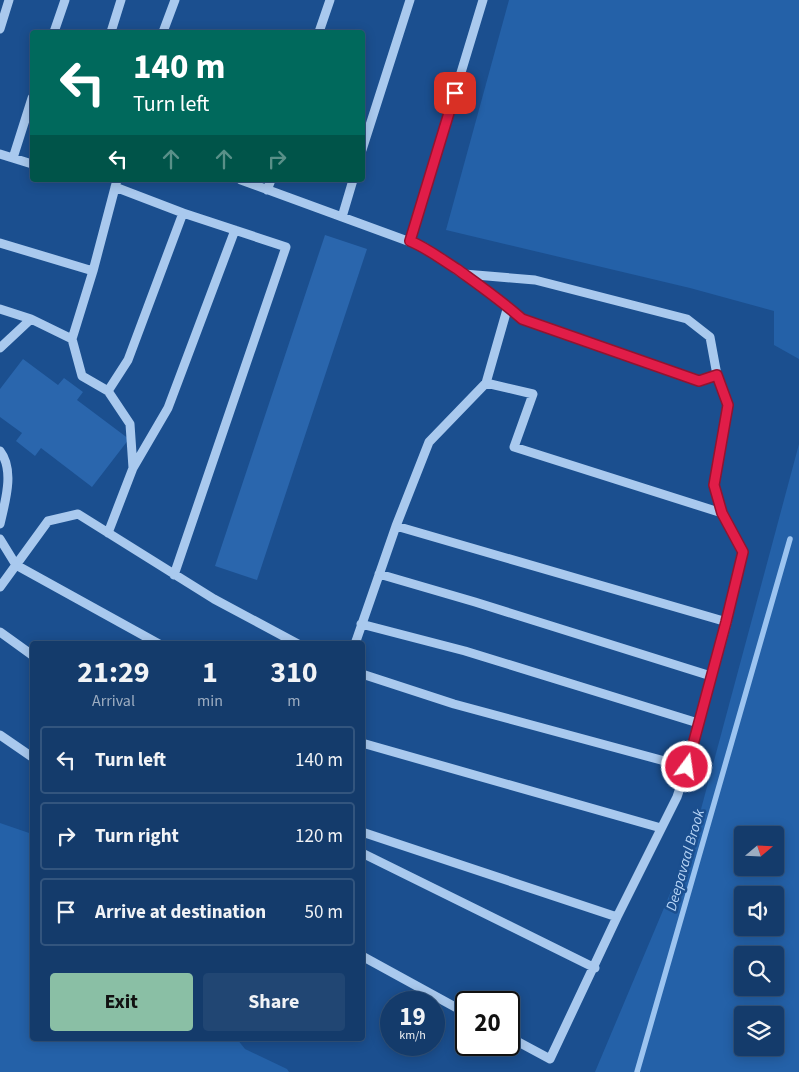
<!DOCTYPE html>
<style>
:root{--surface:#143b6b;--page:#214673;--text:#f1f3f6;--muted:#9dadc1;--line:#33557e;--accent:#8abfa5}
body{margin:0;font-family:"Source Sans 3",sans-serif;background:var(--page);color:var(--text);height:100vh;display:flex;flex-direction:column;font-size:19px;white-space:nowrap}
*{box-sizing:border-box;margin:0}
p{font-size:16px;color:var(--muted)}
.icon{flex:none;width:28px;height:28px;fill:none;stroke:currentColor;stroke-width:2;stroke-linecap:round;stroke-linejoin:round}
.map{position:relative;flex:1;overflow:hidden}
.panel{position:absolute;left:30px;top:641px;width:335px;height:400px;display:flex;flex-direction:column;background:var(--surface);border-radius:5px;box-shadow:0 2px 12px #0003,0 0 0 1px var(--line)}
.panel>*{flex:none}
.hud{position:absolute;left:30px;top:30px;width:335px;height:152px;border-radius:5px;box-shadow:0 2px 12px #0003,0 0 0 1px var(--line);background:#00695c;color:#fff;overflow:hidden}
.needle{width:32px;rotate:71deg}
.controls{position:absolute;left:734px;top:826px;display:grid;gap:10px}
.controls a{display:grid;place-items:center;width:50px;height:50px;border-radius:5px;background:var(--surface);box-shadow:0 2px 12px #0003,0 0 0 1px var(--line);font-size:25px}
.speed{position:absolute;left:380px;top:991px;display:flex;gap:10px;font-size:25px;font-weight:700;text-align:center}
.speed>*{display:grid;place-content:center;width:65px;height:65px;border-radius:50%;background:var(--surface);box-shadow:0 2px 12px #0003,0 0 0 1px var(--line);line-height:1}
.speed small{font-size:12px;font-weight:400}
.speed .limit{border:2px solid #111;border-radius:8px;background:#fff;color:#111}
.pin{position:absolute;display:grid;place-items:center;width:42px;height:42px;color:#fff;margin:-21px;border-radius:10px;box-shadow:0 2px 8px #0006}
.me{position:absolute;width:55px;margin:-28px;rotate:14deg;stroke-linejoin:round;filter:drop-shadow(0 0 4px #0008)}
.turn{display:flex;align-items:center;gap:18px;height:105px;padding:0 20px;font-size:22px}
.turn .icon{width:65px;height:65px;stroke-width:2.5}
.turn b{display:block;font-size:35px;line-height:42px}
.lanes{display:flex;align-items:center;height:48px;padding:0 20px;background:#0003;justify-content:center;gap:25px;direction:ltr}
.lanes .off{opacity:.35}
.eta{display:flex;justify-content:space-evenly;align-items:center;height:85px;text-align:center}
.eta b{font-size:30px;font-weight:700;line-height:35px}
.action{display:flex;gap:10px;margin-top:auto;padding:10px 20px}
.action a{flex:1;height:58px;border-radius:5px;background:var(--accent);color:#111;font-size:20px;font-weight:700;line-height:58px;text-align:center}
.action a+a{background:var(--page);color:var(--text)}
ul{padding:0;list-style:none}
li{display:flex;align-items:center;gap:15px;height:68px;margin:0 10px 8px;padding:0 10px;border:2px solid var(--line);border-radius:5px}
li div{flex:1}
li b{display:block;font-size:19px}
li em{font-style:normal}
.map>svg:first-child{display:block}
.green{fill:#2461a8;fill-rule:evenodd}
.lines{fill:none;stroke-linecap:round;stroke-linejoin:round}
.stream{stroke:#9cc4f0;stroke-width:5.5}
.building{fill:#2a66ad}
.minor{stroke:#a9c9ee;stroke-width:9}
.route-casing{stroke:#92132f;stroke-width:12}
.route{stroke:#e11d48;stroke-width:9}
.labels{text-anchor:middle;stroke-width:5;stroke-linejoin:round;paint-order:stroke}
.water-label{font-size:15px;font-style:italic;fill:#b5d3f5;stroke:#1b4f8f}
</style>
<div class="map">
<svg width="799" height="1072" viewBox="0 0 799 1072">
<rect width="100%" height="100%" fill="#1b4f8f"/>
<path class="green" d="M509,0H799V359L774,345V311L690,288L446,230Z
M799,444V1072H595L693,839ZM742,835H775V868H742ZM742,895H775V928H742ZM742,955H775V988H742ZM742,1015H775V1048H742Z
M0,823L32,834V1039H237L245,1049L287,1069L289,1072H0Z"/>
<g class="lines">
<path class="stream" d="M637,1072L790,539"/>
</g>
<path class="building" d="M325,235L367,249L257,580L215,566Z
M23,359L58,385L64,378L83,392L77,400L129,439L92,487L41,448L35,456L16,441L22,433L0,417V389Z"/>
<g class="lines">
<path class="minor" d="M0,29L9,0
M54,32L65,0
M111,32L121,0
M163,32L175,0
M319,32L330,0
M362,150L410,0
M0,154L32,164
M13,158L32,98
M241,180L424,247L508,306L486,383L429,442L396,526L355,644
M267,190L271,180
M342,217L353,180
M410,241L483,0
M0,243L93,271
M464,274L535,280L687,319L710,337L717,375L699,381L522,319L508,306
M0,309L31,319
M72,339L82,376L108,391L128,360L183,213L115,187
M0,348L31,319L72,339L93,271L117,180
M486,383L533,394L514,447L722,513
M0,451C15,470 5,502 0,524
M133,468L168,408L235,230
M396,526L727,622
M108,533L133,468L130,424L108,391
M0,539L16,565L159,644
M379,574L475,602L711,676
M174,575L286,247L183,213
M0,587L48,521L78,514L214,599L298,644
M361,624L465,651L698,723
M0,632L32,655
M362,674L454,704L687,767
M0,735L32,757
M362,743L661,828
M362,832L617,917
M362,853L595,968
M362,956L466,1013
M509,1037L550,1059L617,917L677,797L687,767L727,622L743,552L722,513L714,485L728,405L717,375"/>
</g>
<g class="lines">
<defs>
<path id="route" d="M455,93L410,241C427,248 441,259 457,269C479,285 502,301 522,319L699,381L717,375L728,405L714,485L722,513L743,552L726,622L687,767"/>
</defs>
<use href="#route" class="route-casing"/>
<use href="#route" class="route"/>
</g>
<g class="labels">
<g class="water-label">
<text transform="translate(685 860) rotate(-74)" y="5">Deepavaal Brook</text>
</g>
</g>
</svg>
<div class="controls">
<a><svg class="needle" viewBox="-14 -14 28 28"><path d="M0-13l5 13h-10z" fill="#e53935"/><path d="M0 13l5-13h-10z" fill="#9dadc1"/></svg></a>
<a><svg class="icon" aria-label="sound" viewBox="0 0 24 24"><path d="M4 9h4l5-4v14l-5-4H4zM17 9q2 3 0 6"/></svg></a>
<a><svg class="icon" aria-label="search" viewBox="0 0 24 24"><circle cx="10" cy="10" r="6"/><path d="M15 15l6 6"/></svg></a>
<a><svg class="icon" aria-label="layers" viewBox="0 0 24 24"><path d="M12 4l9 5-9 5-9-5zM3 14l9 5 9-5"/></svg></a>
</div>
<div class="speed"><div>19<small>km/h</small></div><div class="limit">20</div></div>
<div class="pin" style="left:455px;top:93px;background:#d93025"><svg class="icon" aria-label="arrive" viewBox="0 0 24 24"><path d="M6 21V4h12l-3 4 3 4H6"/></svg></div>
<svg class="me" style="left:687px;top:767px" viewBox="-20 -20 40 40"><circle r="17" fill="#e11d48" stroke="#fff" stroke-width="3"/><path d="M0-11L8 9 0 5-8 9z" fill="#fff"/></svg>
<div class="hud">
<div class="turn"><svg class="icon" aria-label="left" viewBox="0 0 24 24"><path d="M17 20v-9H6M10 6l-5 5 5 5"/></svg><div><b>140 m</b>Turn left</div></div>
<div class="lanes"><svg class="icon" aria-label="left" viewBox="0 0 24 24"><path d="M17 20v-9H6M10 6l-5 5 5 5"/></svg><svg class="icon off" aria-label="ahead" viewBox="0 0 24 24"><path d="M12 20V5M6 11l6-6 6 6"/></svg><svg class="icon off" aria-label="ahead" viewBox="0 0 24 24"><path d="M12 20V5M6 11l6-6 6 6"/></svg><svg class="icon off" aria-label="right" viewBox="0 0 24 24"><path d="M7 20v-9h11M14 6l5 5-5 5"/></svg></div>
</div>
<section class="panel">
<div class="eta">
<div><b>21:29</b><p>Arrival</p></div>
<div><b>1</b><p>min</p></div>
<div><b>310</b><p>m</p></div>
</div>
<ul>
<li><svg class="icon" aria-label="left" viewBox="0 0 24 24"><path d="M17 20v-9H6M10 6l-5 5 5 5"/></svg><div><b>Turn left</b></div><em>140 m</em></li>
<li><svg class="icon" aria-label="right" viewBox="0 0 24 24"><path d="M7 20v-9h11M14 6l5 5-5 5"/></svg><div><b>Turn right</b></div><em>120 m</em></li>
<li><svg class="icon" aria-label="arrive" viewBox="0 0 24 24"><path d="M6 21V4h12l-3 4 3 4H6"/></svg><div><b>Arrive at destination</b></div><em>50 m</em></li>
</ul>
<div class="action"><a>Exit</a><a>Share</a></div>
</section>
</div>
